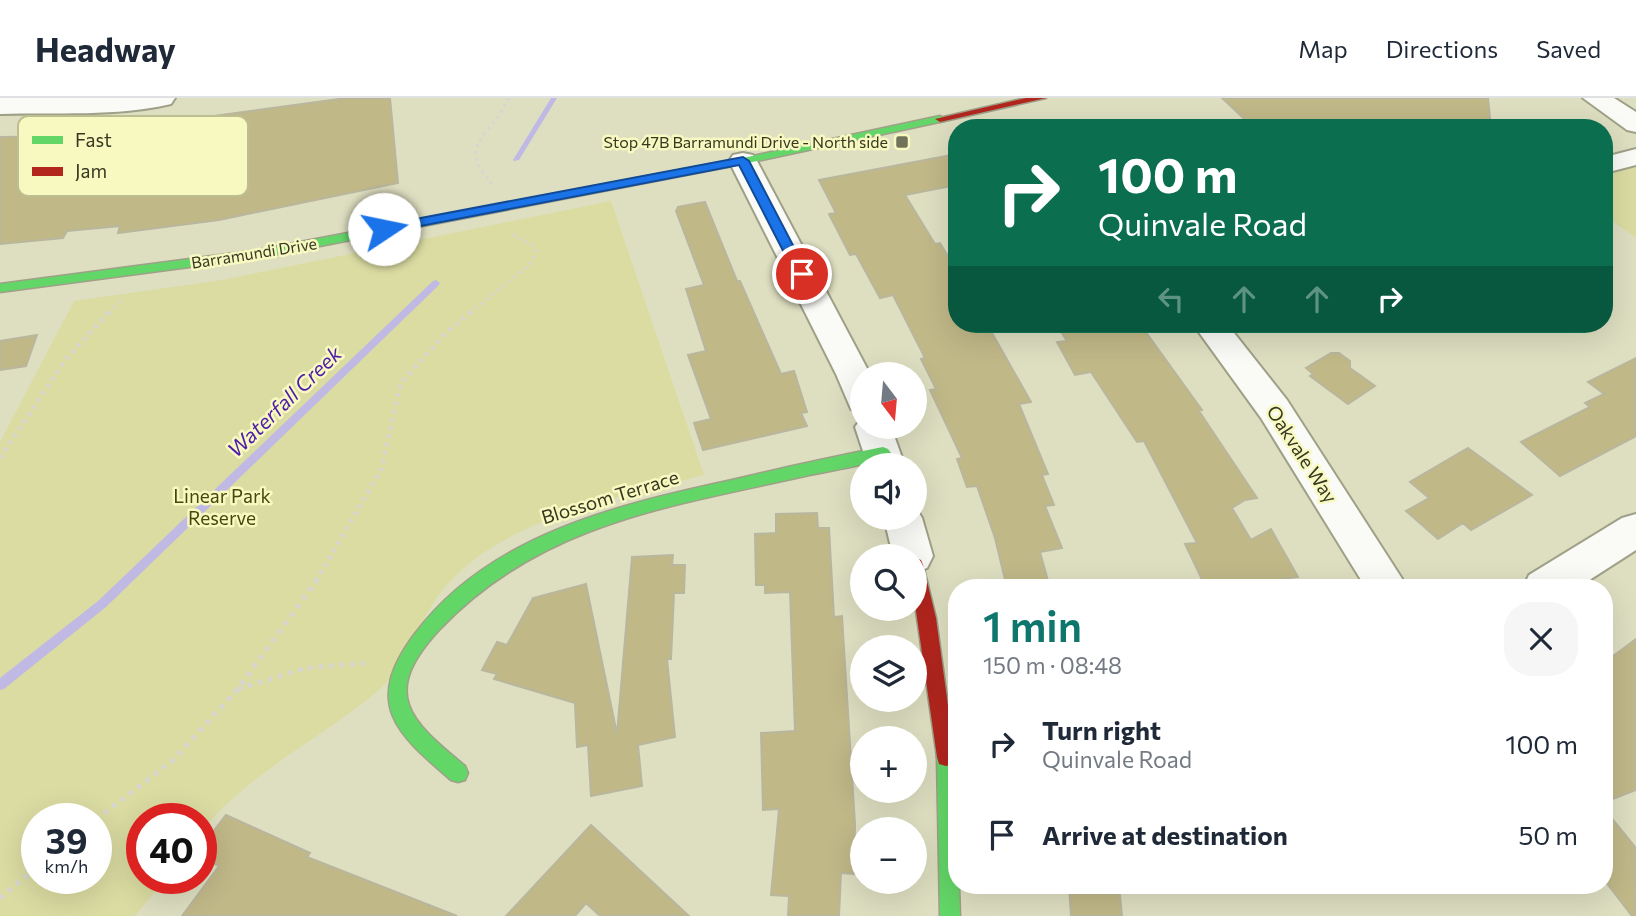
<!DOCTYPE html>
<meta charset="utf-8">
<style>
:root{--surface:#fff;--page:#f6f6f7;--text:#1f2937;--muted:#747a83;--line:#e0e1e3;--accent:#0f766e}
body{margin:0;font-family:Commissioner,sans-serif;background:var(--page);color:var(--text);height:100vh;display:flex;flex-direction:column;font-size:26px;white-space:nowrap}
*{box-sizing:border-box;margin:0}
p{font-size:23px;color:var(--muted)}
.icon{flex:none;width:38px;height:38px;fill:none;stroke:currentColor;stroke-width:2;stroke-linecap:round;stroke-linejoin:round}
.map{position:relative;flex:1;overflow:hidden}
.details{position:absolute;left:948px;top:481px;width:665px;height:315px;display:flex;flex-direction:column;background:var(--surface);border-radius:28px;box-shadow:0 7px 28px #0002}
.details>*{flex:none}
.banner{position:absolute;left:948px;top:21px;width:665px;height:214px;border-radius:28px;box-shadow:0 7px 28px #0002;background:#0b6e4f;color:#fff;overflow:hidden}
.needle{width:46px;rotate:164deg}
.fabs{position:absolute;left:850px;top:264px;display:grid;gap:14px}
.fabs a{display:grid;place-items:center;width:77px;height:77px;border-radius:50%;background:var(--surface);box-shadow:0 7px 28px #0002;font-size:35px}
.speed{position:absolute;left:21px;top:705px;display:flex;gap:14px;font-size:35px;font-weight:700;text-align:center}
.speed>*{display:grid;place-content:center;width:91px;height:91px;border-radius:50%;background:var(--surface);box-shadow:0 7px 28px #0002;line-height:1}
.speed small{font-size:18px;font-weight:400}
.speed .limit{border:10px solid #d22;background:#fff;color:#111}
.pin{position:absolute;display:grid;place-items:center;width:60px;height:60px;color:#fff;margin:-30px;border:4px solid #fff;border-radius:50%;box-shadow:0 2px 7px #0007}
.me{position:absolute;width:77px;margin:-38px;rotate:79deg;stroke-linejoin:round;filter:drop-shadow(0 0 5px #0008)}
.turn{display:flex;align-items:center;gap:24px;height:147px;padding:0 35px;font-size:32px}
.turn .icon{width:91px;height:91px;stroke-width:2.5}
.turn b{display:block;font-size:49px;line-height:60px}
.lanes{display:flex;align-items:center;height:66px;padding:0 35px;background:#0003;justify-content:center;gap:35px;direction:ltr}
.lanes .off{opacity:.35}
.round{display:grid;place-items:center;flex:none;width:74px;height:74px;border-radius:28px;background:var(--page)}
.overview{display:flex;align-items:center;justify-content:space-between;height:119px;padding:0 35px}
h1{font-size:42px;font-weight:600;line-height:52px;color:var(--accent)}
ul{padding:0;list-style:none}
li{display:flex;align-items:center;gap:21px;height:91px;padding:0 35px}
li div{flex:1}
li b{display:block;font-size:26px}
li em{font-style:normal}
header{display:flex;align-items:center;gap:42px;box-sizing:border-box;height:98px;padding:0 35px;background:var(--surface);border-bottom:2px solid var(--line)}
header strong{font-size:33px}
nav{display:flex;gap:38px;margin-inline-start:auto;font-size:24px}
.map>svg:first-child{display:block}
.green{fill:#dbdca2;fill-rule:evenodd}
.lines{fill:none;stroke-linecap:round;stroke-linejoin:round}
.stream{fill:#c0b9e3;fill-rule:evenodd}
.building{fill:#c1b888;stroke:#b9b69e;stroke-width:2}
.street-casing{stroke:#9fa088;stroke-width:4}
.fast-casing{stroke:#9fa088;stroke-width:3}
.jam-casing{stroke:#9fa088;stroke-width:3}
.path-far2{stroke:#d6d6ce;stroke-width:3.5;stroke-dasharray:2.5 4.5;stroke-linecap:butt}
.path-far1{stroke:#d6d6ce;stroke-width:4.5;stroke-dasharray:3.5 5;stroke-linecap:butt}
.path{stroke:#d6d6ce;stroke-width:5;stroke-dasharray:4.5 6;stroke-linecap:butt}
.street{fill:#fafaf6;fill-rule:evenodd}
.fast{fill:#63d668;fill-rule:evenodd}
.jam{fill:#b3261e;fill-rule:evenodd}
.route{fill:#1a73e8;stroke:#114b97;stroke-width:2}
.poi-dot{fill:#71725a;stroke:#f7f9c1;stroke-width:2.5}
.labels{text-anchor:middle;stroke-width:5;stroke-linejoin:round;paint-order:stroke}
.far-poi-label{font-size:16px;fill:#373822;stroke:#f7f9c1;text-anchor:end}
.far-street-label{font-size:16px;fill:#373822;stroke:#f7f9c1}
.street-label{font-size:19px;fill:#373822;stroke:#f7f9c1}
.park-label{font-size:19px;fill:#48480a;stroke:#f7f9c1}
.water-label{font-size:21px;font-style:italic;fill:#4e1da8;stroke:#f7f9c1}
.key{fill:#f7f9c1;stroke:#bdbf91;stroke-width:2}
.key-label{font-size:19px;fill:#373822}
</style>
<header>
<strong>Headway</strong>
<nav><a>Map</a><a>Directions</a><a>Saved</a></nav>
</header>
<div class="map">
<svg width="1636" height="818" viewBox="0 0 1636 818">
<rect width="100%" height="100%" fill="#dedfc1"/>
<path class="green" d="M1636,68V140L1605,118V75Z
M611,103L704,377C619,400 499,420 441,494C422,518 400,575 379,592C321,641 248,675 201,734V721H142V780L165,781L135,818H0V344L74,203L222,182ZM37,721H96V780H37Z"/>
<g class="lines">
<path class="stream" d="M551,0H557L519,62L514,63L513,62Z
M436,182L440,185L439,187L106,509L4,591L0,592V580L98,503L433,183Z"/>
</g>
<path class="building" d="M346,0H390L398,85L219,122L118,135L120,128L67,133L63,140L0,146V39L72,38L73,35L177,26L178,23Z
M1222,0H1488L1491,30H1254Z
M957,56V87L905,97L935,146L940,145L957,173V226H987L1031,304L1019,306L1048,376L1042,377L1054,407L1045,408L1062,450L1040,454L1050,490H1007L995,440L977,388L967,389L957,361L962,360L930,292L936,291L921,261L925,260L893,197L880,200L856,156L850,157L829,116L836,115L819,82Z
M705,104L737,183H740L781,276L794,273L807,314L801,315L807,328L703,352L694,325L711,321L688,257L706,253L686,191L704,187L676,113L678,109Z
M1056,226H1140L1202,312L1199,313L1257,400L1245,402L1232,410L1251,442L1271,431L1298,479L1247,486L1249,490H1206L1185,446L1197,445L1144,343L1137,344L1091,274L1075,277L1057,244L1067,243Z
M37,237L26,268L0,272V243Z
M1331,255H1339L1350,263V270L1375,288L1348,306L1310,278L1313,276L1306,270Z
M1636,260V338L1560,378L1521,344L1590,309L1585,305L1604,296L1588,284Z
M1468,350L1532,397L1471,432L1463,425L1438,441L1406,413L1429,400L1410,384Z
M817,415L818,430H829L834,519L842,518L855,726L854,776L841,775L839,818H788L789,798L771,797L779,711L763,712L761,635L795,633L790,494L765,495V487H756L755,436L776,435V416Z
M673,457L672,467H685L684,495H674L671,561H667L675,639L638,647L642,688L591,698L588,647L577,649L575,605L494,581L497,576L482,572L497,544L507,547L533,500L586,486L617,636L632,459Z
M1636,541V692L1605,704V564Z
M1605,712L1636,750V818H1632L1605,783Z
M226,717L310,755L307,759L457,818H182L219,768L201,759V749Z
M591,727L689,818H600L586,805L575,818H506Z
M1069,788H1119L1122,818H1071Z"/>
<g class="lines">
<defs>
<path id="street" d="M0,0H175L171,6C117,19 56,14 0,16Z
M1583,0H1614L1636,14V34L1627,32Z
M1636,51V67L1605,75V59Z
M743,55L753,57L757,63L870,276H863V315L851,311L836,276L729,63L733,57Z
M1193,226H1227L1287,302L1408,490H1366L1261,320Z
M863,318V329H891L905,368H868L855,329Z
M915,408L922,420L933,458L927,470L915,474V458H893L884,420H915Z
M1636,416V452L1577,490H1523L1529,477L1622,420Z"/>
<path id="fast" d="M940,18L945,21L944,23L743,66L258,160L0,194V186L258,152L743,60Z
M883,349L888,351L891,355L888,359C862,368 833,372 805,378C670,408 539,426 439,532C380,596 409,622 465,668L468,675L465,682L458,684L451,682C396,635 363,606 414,537C488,437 617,407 732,382C782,370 833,359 883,349Z
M946,650L953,652L955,659L957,788H959L960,818H940L937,659L939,652Z"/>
<path id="jam" d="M1026,0H1046L940,24L935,21Z
M915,460L921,462L923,467L936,520L955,659L953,666L946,668L939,666L937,659L915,506Z"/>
</defs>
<use href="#street" class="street-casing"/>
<use href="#fast" class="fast-casing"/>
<use href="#jam" class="jam-casing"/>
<path class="path-far2" d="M492,86C455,44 491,40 509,0
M109,215L120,203
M470,215L530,166L536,155L535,149L510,135"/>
<path class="path-far1" d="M0,360L66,261L110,213
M316,483L381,372L401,285L446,235L472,213"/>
<path class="path" d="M238,591L306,570L366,565
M96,722L173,662L237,592L317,482
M0,800L37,769"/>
<use href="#street" class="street"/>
<use href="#fast" class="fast"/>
<use href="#jam" class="jam"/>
</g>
<path class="route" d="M743,59L749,63L808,176L806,179L795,176L739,67L384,135L378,131L384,127Z"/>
<rect class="poi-dot" x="895" y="37" width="14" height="14" rx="3.5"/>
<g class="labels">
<g class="far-poi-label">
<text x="888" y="50">Stop 47B Barramundi Drive - North side</text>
</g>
<g class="far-street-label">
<text transform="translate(254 155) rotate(-9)" y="6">Barramundi Drive</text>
</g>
<g class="street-label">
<text transform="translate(1302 356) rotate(57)" y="7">Oakvale Way</text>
<text transform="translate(610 399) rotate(-17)" y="7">Blossom Terrace</text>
</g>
<g class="park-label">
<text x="222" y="405">Linear Park<tspan x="222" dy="22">Reserve</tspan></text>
</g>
<g class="water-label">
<text transform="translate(285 304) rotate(-44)" y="7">Waterfall Creek</text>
</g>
</g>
<rect x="18" y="18" width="230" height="80" rx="10" class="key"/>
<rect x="32" y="38" width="31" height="8" fill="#63d668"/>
<rect x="32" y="69" width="31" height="9" fill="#b3261e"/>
<g class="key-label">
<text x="75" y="49">Fast</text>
<text x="75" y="80">Jam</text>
</g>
</svg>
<div class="fabs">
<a><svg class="needle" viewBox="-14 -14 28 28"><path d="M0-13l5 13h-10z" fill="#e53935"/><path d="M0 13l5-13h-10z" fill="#747a83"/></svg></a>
<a><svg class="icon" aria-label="sound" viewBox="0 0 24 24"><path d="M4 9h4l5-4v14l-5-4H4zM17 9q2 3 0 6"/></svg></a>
<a><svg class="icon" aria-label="search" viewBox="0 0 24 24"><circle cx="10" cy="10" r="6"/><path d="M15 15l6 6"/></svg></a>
<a><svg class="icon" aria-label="layers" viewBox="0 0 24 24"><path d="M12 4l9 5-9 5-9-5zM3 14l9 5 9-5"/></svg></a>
<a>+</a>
<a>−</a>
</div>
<div class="speed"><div>39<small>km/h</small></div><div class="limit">40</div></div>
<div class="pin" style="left:802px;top:176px;background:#d93025"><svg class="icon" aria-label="arrive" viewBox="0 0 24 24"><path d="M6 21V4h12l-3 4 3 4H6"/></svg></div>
<svg class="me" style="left:384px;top:131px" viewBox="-20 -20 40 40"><circle r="19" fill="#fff"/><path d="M0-13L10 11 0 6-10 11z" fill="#1a73e8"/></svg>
<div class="banner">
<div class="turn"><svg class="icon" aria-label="right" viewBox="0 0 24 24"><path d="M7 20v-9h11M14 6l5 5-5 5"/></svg><div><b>100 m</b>Quinvale Road</div></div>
<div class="lanes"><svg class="icon off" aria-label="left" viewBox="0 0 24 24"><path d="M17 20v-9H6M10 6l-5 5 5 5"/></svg><svg class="icon off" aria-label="ahead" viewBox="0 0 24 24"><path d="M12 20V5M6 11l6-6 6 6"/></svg><svg class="icon off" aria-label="ahead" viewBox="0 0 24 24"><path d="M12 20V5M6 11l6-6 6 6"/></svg><svg class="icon" aria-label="right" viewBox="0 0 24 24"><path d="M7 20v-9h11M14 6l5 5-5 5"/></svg></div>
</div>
<section class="details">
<div class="overview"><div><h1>1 min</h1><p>150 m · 08:48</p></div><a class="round"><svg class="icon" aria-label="close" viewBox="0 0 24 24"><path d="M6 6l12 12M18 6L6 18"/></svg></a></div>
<ul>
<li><svg class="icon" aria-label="right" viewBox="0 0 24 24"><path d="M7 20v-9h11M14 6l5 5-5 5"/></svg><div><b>Turn right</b><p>Quinvale Road</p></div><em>100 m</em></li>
<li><svg class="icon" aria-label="arrive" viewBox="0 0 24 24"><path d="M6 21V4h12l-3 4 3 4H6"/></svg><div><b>Arrive at destination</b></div><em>50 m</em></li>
</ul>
</section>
</div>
